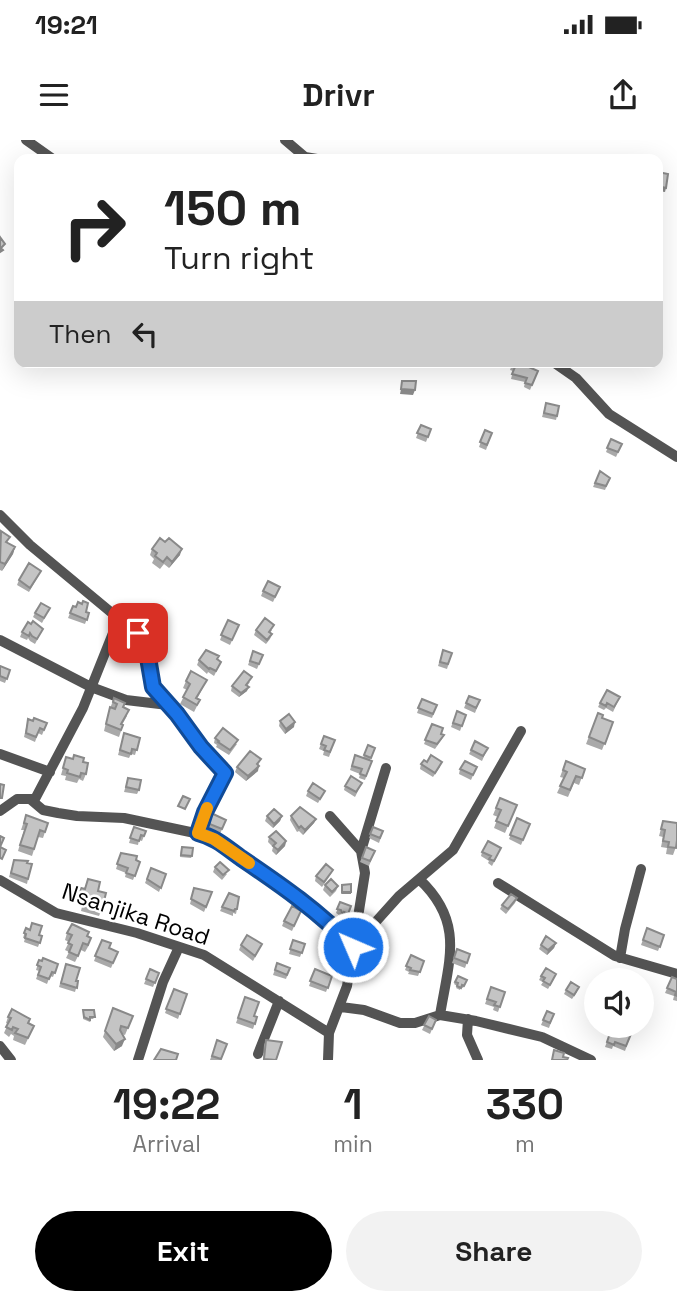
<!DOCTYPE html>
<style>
:root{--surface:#fff;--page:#f2f2f2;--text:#222;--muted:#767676;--accent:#000}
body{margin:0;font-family:"Space Grotesk",sans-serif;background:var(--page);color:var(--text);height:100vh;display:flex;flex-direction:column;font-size:26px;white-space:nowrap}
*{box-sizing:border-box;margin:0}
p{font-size:23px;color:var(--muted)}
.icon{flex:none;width:38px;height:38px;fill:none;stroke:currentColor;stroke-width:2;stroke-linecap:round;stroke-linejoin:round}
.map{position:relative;height:920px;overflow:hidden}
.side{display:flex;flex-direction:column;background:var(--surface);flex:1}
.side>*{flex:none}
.top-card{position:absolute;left:14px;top:14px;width:649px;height:214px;border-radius:14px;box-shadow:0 7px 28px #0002;background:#fff;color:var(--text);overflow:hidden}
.fabs{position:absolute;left:584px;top:828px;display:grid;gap:14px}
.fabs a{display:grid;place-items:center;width:70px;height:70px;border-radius:50%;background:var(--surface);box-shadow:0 7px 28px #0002;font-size:35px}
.pin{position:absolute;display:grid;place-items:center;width:60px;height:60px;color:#fff;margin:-30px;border-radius:14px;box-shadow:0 4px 10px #0006}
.me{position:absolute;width:77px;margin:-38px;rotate:315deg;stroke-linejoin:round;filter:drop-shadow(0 0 5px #0008)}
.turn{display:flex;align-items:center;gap:24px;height:147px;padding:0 35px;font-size:32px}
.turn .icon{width:91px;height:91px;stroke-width:2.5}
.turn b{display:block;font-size:49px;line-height:60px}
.then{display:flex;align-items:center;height:66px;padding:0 35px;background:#0003;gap:14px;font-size:26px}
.eta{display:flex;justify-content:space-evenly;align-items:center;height:119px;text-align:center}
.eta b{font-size:42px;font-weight:800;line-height:49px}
.primary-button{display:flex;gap:14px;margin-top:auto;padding:14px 35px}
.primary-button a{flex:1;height:80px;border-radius:42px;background:var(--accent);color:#fff;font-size:28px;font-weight:800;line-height:80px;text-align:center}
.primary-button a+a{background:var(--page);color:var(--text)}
.status{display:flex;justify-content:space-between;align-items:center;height:49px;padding:0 35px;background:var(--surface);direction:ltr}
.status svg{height:19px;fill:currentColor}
header{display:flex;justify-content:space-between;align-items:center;height:91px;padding:0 35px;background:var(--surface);font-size:32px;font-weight:800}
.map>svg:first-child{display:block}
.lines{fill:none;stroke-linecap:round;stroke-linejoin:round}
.minor{stroke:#545454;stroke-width:10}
.wall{fill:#a9a9a9}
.shaded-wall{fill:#898989}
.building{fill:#c4c4c4;stroke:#898989;stroke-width:2}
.route-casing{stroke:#114b97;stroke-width:18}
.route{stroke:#1a73e8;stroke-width:12}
.slow{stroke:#f59e0b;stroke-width:12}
.labels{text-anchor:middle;stroke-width:5;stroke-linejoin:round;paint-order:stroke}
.street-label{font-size:23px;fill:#000;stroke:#fff}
</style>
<div class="status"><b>19:21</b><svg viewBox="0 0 49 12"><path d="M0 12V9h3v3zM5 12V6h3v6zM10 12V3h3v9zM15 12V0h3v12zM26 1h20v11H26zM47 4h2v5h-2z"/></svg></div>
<header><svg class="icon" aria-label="menu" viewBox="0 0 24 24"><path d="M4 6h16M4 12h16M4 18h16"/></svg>Drivr<svg class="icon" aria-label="share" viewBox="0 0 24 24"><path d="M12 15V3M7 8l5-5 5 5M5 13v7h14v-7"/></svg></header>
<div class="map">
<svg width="677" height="920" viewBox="0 0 677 920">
<rect width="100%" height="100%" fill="#fff"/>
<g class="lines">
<path class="minor" d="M26,0L53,19
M285,0L305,17L317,19
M553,222L576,238L609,274L677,317
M0,375L30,405L142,498L146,506L153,547L201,606L225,633L205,672L198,693
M0,500L91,547L126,560L168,565
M0,614L50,632
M30,659L43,670L58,673L77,676L124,678L209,696L291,753L334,787L353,807
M0,671L17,659H35L83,568L119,478
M361,711L386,628
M419,739C465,782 449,820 440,875
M0,740L56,773L137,793L204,815L329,893
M498,743L615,816L677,834
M354,799L372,786L399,756L453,710L521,591
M620,818L625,789L641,729
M341,867L364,870L400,883H415L440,875L476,881L542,897L591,920
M468,879L467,895L478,920
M0,906L11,920
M258,914L279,861
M138,920L163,842L179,807
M328,920L329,893L347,846L365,733L361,711L330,676"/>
</g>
<path class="wall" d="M513,222L522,224L538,231L530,250L524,247L525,242L511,239L513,231L510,230Z
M582,222H591L590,228L581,226Z
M546,263L557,276L556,280L542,277Z
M421,285L431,289L426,302L416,298Z
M485,290L492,293L486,310L479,307Z
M611,299L622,304L616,317L606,312Z
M600,331L610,338L605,350L593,347Z
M0,392L10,397L7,403L15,407L13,414L2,431L0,430Z
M152,409L180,415L169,428L164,424L160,429L152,423L154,419L150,415Z
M39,435L29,452L17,445L19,440Z
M280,447L273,462L261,456L263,451Z
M73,466L89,473L85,484L68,478Z
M50,468L42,483L33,477L35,473Z
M228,480L239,485L230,505L220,500Z
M43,489L35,504L30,501L28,498L27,500L20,497L22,492Z
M256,490H272L270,493L272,494L270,499L266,504L254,495Z
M443,510L452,513L447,529L438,526Z
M253,511L263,515L257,529L248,525Z
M199,520H218L221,522L214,536L208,532L207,534L197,525Z
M0,526L10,530L5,543L0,541Z
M207,540L197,559L200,560L194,572L180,564L187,550L183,548L186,541Z
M250,542L247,546V551L239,557L231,551L232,546Z
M469,556L480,560L475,573L464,568Z
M620,557L613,572L606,568L604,570L598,567L600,563Z
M114,558L123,567L127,576L122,585H123L119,597L104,591L108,574Z
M422,559L437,565L432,578L417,573Z
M457,571L466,575L460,591L451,587Z
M598,573L602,578L613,582L602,610L586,604Z
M28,579L33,581L47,583L42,595L38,593L35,602L24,597Z
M280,581L294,587L285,594L279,586Z
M432,584L441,594L444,595L442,599L435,609L424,604Z
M124,593L140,598L135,615L131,614L129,618L118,615Z
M324,596L335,600L329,617L323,615L324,611L319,609Z
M215,598L237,604L229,615L216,607L217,605L214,603Z
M375,608L370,620L372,621L365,640L359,638L360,634L350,630L355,615L363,618L364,615Z
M471,610L486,612L482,621L469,614Z
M66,617L83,622L86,634L83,641L79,639L77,643L65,640L66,636L61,635Z
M261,619L258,625V631L246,641L235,632L237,627Z
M566,621L585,629L579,645L574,643L568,657L557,653L564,638L560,637Z
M427,622L440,627L433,637L420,629L421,624Z
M460,629L475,631L471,640L459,634Z
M128,638L139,650L137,654L124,652Z
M362,643L355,657L344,650L345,646Z
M308,651H325L318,663L306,656Z
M500,658L517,665L505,693L494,688L498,677L493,675Z
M211,673L226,680L220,694L205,687Z
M26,675L48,683L43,698L38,697L32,716L18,711L24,690H21Z
M267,676H282L280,681L273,688L265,681Z
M291,676L316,679L314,683L303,695L299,691L297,692L290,680Z
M517,678L530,684L521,705L509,699Z
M663,681L677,683V704L673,715L666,714L667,708L661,707L663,697L659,696Z
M134,687L146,691L142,701L139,700L138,705L129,703Z
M373,687L383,691L379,703L369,698Z
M269,697L286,701L285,706L276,715L272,711L273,707L268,702Z
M366,707L375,711L369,726L360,722Z
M501,708L492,726L488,723L489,721L481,716L482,712Z
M181,709L192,716L191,718L180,717Z
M121,713L140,722L133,740L125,737L126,733L116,729Z
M14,720L28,739L27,744L9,737Z
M215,727L227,734L222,740L213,732Z
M151,728L166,734L159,752L145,743Z
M333,730L331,734L322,747L315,741L316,736Z
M88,739L98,751L102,769L99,776L81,771L83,762L77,761L81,748L85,749Z
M325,745L338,746L336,751L330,757L323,750Z
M194,748L212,752L204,772L190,764Z
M517,758L515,763L506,774L500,769L502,765Z
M340,762L351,766L347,779L342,777L341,779L339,775L336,773Z
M222,767L237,769L236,774L233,773V776L220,771Z
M301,771L292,791L282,786L284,781Z
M26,788L42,796L38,807L24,802L25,798H23Z
M647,788L664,795L658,811L641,805Z
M67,793L87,796L89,805L85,812L81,810L75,822L66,818L69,812L65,810L69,802L65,800Z
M102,800L109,808L118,812L111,828L94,821Z
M293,800L305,804L300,817L289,814Z
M556,803L554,808L547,815L539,809L541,805Z
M262,804L253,821L239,810L241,805Z
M457,809L470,814L465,828L452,823Z
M411,815L424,821L418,836L408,834L409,832L405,830Z
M39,820L58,824L53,837L50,836L47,844L36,839L39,831L36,830Z
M277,823L290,828L286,839L273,835Z
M66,824L76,841H78L75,852L59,847Z
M150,829L159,833L153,847L144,844Z
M315,829L332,836L326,852L309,846Z
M458,836L467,840L463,848L461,847L460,850L456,848L457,846L454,844Z
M541,836L554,839L548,849L541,845L543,842L539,840Z
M672,837L677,839V861L673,860L674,856L665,853Z
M491,847L505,852L498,872L493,870L494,867L485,864Z
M174,849L187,854L178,879L165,873Z
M566,850L577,852L572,859L564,854Z
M245,857L254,876L257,877L253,889L236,883Z
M113,868L133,876L125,895L122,894V906L114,911L103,897Z
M83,870L94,879H90V882L83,879Z
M547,871L554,874L549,888L541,885Z
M429,876L436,880L430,894L422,890Z
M8,877L30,879L29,883L34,886L25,905L13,900L14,896L11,894L9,897L4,893L8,884L6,883Z
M612,887L631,894L625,911L613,906L612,909L605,907Z
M217,900L221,920H210Z
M266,900L276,920H263L264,905Z"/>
<path class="shaded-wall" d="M658,46L666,48L665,52L658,51Z
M401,249L415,250L413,255L400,254Z
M15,407L13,414L2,431L5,424Z
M182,409L180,415L169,428L172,422Z
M249,547L247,551L239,557L241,553Z
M295,582L294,587L285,594L286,589Z
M259,626L258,631L246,641L248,636Z
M282,676L280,681L273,688L274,684Z
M316,679L314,683L303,695L305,690Z
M286,701L285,706L276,715L278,710Z
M342,752H351V754H341Z
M556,803L554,808L547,815L548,810Z
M125,899L122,906L114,911L116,904Z"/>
<path class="building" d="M658,32L668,34L666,48L658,46Z
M0,97L5,104L1,108L3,110L0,112Z
M513,222H522V224L538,231L532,245L525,243L527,238L512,234L515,227L511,225Z
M402,241H416L415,250L401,249Z
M546,263L559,266L557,276L544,273Z
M421,285L431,289L428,297L417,293Z
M485,290L492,293L487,305L480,302Z
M611,299L622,304L618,312L607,308Z
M600,331L610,338L606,346L595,343Z
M1,391L10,397L6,402L15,407L5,424L0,422Z
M160,398L165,402L169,398L182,409L172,422L167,417L163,422L155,416L157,413L152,409Z
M29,423L41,431L30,448L19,440Z
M268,441L280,447L275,457L263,451Z
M83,461L88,463L86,472L89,473L87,480L70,473L73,466L76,467L78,462L82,464Z
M41,463L50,468L44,478L35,473Z
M265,478L274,485L269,492L272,494L267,500L256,490Z
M228,480L239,485L232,500L221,495Z
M33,481L43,489L37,499L32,496L30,493L29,496L22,492L28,482L31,484Z
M206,510L219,516L217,519L221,522L216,531L210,528L209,529L199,520Z
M443,510L452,513L448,524L440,522Z
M253,511L263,515L259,524L250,521Z
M0,526L10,530L7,539L0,536Z
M191,531L207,540L196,558L200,560L197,565L183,557L190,544L186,541Z
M244,531L252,537L246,545L249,547L241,553L232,546Z
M607,550L620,557L614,567L607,563L606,566L600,563Z
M469,556L480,560L476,568L466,563Z
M114,558L125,563L123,567L129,570L121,584L123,585L121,590L106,584L110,567L115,569L117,564L113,562Z
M422,559L437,565L433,574L418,568Z
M457,571L466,575L462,586L453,583Z
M598,573L603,575L602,578L613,582L605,604L589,597Z
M289,574L295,582L286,589L280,581Z
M34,578L47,583L44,590L40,588L36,597L26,593L28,579L33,581Z
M432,584L443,588L441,594L444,595L437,604L425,600Z
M223,588L238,600L230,610L218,602L219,601L215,598Z
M124,593L140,598L137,610L132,609L131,614L120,610Z
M324,596L335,600L330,612L324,610L326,606L321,604Z
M475,601L488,608L483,616L471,610Z
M368,605L375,608L371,618L364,615Z
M250,611L261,619L257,624L259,626L248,636L237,627Z
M74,615L84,618L83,622L88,623L86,634L81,633L80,637L67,633L68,630L63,628L66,617L73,619Z
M355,615L372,621L366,636L360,634L362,629L352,626Z
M431,615L442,622L435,633L421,624L424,620L427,622Z
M465,621L477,627L473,635L460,629Z
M566,621L585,629L582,638L576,636L570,650L560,646L567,632L563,630Z
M351,636L362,643L356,652L345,646Z
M128,638L141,640L139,650L126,647Z
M313,643L325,651L320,659L308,651Z
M0,644L4,645L2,658H0Z
M183,656L190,659L185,669L178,666Z
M500,658L517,665L508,686L496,681L501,670L496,668Z
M300,667L316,679L305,690L301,686L299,688L291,676Z
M274,669L282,676L274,684L267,676Z
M211,673L226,680L222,689L207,683Z
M26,675L48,683L45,692L40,690L34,709L20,705L27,684L24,683Z
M517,678L530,684L523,700L510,695Z
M663,681L677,683V700L676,708L668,707L669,702L663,701L665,690L661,689Z
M134,687L146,691L144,696L141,695L139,701L130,698Z
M373,687L383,691L380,698L370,694Z
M276,691L286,701L278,710L273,706L276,703L269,697Z
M0,696L4,698L0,707Z
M488,701L501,708L494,721L489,719L491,716L482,712Z
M0,707L6,710L2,719L0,718Z
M182,707L193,708L192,716L181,715Z
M366,707L375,711L370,721L362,718Z
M121,713L137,716L136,720L140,722L135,736L126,733L128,728L117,724Z
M14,720L28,721L27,723L32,724L28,739L11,733Z
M220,722L229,730L223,735L215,727Z
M326,724L333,730L324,742L316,736Z
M151,728L166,734L161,748L147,739Z
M88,739L100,742L98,751L106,753L102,769L83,764L85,756L79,754L81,748L85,749Z
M331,739L338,746L332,752L325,745Z
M351,744V752H342V745Z
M194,748L212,752L206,767L191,759Z
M229,753L239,757L237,769H235L234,771L222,767Z
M511,754L517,758L508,769L502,765Z
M340,762L351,766L348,774L344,772L343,775L341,770L337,769Z
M292,766L301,771L294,786L284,781Z
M32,783L42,786L39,795L42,796L40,803L25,798L26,794L24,793L26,788L30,790Z
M72,784L89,792L87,796L91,798L88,805L83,803L78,816L69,812L72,805L68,803L72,795L67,793Z
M647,788L664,795L660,807L643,800Z
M247,795L262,804L255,816L241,805Z
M546,796L556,803L548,810L541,805Z
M102,800L111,803L109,808L118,812L113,823L95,816Z
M293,800L305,804L302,813L290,809Z
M457,809L470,814L467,823L454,818Z
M411,815L424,821L420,832L410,830L411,828L406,826Z
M43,818L58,824L55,833L52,832L49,839L38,835L41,827L37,825L39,820L42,821Z
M277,823L290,828L287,835L275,830Z
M66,824L80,828L76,841H78L77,848L61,843Z
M546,828L556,834L550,845L543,841L545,838L541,836Z
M150,829L159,833L155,843L146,839Z
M315,829L332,836L328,848L310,841Z
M458,836L467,840L464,846L462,845L461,848L457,846L458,843L455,842Z
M672,837L677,839V856L675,855L676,852L667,848Z
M571,842L579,847L574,855L566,850Z
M491,847L505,852L500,867L494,865L496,862L487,859Z
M174,849L187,854L180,874L166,869Z
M245,857L259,862L254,876L257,877L255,884L238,878Z
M113,868L133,876L128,888L121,886L120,890L125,899L116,904L105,891Z
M12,869L30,879L28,883L34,886L28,898L15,893L18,889L13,887L12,890L6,887L11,878L8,877Z
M83,870H94L95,877H90V880L84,877Z
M547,871L554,874L550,883L543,880Z
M429,876L436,880L432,889L424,885Z
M612,887L631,894L626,906L615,902L614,905L607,902Z
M217,900L227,904L221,919L212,916Z
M266,900L282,902L276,920L264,919Z
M161,909L178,914L176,920H154Z
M554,910L564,913L563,917L568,918L567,920H552Z"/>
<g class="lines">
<defs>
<path id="route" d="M138,493L146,506L153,547L177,574L201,607L225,633L205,672L198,693C215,697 227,708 241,718C281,745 320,772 353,807"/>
</defs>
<use href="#route" class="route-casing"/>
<use href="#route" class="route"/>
<path class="slow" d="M207,668L198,693L214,699L249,723"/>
</g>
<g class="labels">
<g class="street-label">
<text transform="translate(136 774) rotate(18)" y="8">Nsanjika Road</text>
</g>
</g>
</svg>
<div class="fabs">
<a><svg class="icon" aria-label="sound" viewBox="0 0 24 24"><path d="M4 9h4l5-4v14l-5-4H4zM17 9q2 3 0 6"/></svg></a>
</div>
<div class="pin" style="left:138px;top:493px;background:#d93025"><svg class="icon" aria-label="arrive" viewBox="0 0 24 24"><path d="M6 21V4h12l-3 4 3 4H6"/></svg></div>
<svg class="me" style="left:353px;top:807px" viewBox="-20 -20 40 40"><circle r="17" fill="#1a73e8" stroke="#fff" stroke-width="3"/><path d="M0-11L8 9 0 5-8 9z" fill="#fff"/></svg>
<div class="top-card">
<div class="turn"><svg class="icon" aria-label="right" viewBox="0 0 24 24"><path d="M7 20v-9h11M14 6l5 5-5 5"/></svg><div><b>150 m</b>Turn right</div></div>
<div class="then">Then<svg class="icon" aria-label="left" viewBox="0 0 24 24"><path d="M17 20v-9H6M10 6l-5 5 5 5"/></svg></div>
</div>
</div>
<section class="side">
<div class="eta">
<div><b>19:22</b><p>Arrival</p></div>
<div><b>1</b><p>min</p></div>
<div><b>330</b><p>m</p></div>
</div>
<div class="primary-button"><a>Exit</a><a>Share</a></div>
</section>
